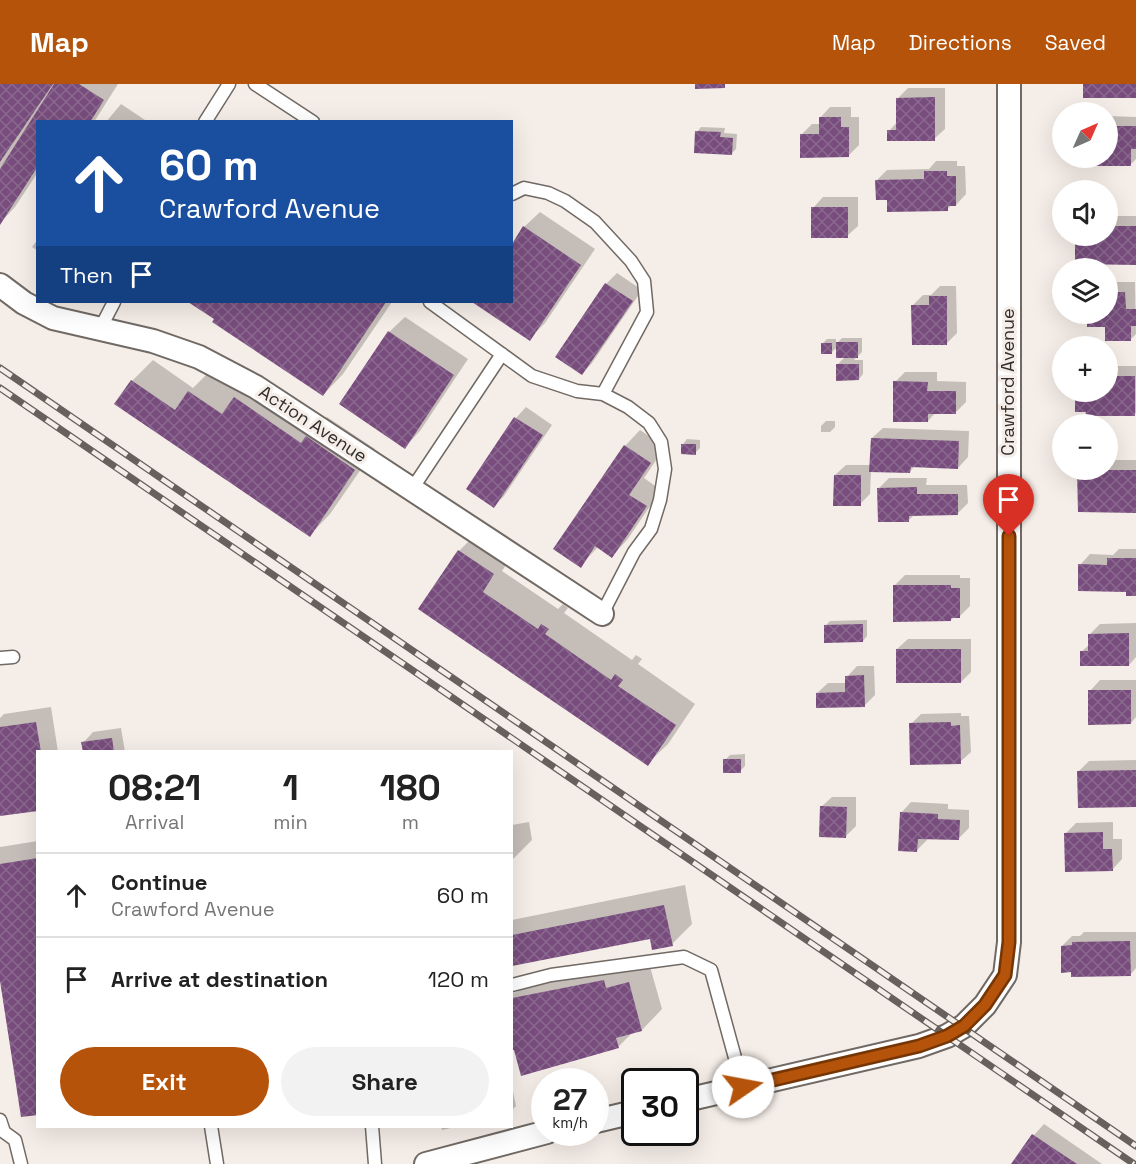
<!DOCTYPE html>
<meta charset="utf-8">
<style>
:root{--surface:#fff;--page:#f2f2f2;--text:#222;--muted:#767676;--line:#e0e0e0;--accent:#b45309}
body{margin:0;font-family:"Space Grotesk",sans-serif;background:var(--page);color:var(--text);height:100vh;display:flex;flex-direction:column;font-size:22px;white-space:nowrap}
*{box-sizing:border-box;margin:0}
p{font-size:20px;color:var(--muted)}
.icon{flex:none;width:33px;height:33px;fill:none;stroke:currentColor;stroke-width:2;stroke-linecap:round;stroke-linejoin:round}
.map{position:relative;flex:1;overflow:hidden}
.panel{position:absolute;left:36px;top:666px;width:477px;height:378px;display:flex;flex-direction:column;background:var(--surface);border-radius:0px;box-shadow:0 6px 24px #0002}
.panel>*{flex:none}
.guide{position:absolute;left:36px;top:36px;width:477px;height:183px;border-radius:0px;box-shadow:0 6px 24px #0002;background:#1a4fa0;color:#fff;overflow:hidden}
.needle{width:39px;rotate:45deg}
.fabs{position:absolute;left:1052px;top:18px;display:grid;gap:12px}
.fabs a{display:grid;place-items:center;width:66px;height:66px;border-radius:50%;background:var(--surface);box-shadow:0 6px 24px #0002;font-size:30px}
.speed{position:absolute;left:531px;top:984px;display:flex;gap:12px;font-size:30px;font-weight:700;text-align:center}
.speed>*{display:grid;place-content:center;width:78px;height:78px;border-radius:50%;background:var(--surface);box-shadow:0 6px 24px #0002;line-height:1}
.speed small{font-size:15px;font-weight:400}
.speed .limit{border:3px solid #111;border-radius:9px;background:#fff;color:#111}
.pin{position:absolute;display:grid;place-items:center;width:51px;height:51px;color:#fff;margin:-62px -26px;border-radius:50% 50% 50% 0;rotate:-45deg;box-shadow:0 0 6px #0007}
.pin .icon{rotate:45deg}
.me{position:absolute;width:66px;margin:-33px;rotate:78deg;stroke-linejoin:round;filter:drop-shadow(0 0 4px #0008)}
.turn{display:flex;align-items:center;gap:21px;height:126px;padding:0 24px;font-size:27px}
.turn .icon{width:78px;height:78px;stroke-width:2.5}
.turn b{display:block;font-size:42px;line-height:51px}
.then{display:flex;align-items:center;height:57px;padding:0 24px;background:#0003;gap:12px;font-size:22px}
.eta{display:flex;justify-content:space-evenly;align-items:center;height:102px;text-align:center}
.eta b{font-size:36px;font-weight:600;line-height:42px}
.primary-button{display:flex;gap:12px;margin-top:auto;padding:12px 24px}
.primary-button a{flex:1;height:69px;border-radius:36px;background:var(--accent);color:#fff;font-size:24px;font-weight:600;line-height:69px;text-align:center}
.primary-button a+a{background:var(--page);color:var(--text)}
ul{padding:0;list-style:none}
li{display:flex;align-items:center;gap:18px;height:84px;padding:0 24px;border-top:2px solid var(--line)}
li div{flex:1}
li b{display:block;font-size:22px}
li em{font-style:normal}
header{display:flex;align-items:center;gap:36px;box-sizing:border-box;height:84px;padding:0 30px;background:var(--accent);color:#fff}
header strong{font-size:28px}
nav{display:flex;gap:33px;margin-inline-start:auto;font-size:21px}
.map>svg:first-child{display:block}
.shadow{fill:#0003}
.building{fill:url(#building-cross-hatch)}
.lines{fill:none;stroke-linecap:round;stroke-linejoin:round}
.lane-casing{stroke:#706964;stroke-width:15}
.street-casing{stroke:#706964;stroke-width:26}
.lane{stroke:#fff;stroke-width:12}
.street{stroke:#fff;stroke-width:22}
.rail-casing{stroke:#66615d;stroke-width:7}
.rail{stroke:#f5ede7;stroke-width:4.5;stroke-dasharray:14;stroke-linecap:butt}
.route-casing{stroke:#753606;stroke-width:15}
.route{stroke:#b45309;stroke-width:10}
.labels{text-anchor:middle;stroke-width:6;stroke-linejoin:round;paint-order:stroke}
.street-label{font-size:18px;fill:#312e2b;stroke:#f5ede7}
</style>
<header>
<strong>Map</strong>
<nav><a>Map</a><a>Directions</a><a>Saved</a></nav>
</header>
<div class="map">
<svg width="1136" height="1080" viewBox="0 0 1136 1080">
<defs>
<pattern id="building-cross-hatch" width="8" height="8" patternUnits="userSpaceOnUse" patternTransform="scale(1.5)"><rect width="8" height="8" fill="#784d7d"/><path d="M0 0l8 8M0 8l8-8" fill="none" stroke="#8a6a8e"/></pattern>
</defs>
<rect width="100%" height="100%" fill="#f5ede7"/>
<path class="shadow" d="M0,0H118L94,38H38V88L15,123L0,139Z
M908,4H945V45L934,55L889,47L897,38L898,14Z
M121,20L148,38H106Z
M830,23H851V33H859V61L849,71L801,51L812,40H820V34Z
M1107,32L1136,33V75L1131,80L1078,75L1107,74Z
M701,43L725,44L724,49L737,50L736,65L731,70L697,48Z
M936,77H957V82H965L966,110L956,121H952L947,125L888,114L877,96L887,86L929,85Z
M823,113H858V142L847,152L813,124Z
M540,128L595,165L545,239L529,255L475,218H512V162L524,143Z
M1107,132H1136V179H1076L1077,152H1107Z
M38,155V167L32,163Z
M617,189L642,206L592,279L582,290L557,273L606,200Z
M1107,198H1135L1136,250L1131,255L1107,242H1088V230H1107Z
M940,202H956L957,249L946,260L913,221L923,211H931Z
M191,218H392L343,290L323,311Z
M405,233L468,275L420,347L405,363L389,248Z
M842,254H862V268L854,276H863V290L859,295L837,281L845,273L837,263L832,268L822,260L827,255H836V260Z
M153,276L193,304L210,287L240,308L255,293L321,338L327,333L375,365L330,430L310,451L116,319L132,297Z
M1107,282H1136V329L1134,331L1076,326L1077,308H1107Z
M905,288H937V297L966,298V318L955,329L936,328L928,337L895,298Z
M526,323L552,341L504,412L494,422L468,405L516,334Z
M826,337H835V343L830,348H821V342Z
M883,344L969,347L968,373L958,384L915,382L910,387L871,386L870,410L860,420L835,391L846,381H871L872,354Z
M640,346L665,363L644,394L661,406L627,456L612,472L598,463L580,482L625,362Z
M687,355L700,356V364L695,369L683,360Z
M1107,376H1136V427L1079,387L1107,386Z
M889,394H927L926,401H967L968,419L957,430H915L908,437L879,404Z
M480,446L514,469L502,487L558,525L563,520L568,524L564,529L632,576L636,571L642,575L638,580L695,620L668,660L647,680L420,524L459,467Z
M1119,465H1136V510L1080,481L1090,470L1113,471Z
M905,491H960V494H970V522L960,532L954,533L951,536L894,502Z
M867,536V552L863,557L825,542L830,537Z
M1136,539V573L1129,581L1081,568L1090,560V550L1100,540Z
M908,555H971V588L961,598L897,565Z
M857,582H874L875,611L865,621L817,609L828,599H847V593Z
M1100,596H1136V633L1131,639L1090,607Z
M51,623L58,668H38L0,725V634L4,630Z
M961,629V632H969L971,668L960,678L911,640L921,630Z
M121,644L125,668H84L83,659L93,648Z
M745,670V682L740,687L725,676L730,671Z
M1136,676V722L1078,688L1089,677Z
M832,713H856V742L846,752L821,723Z
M911,718L948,720V725L969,726V744L958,755L927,753V756L917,766L901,729Z
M529,738L532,756L512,776V741Z
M1113,738V755H1122V775L1112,786L1065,750L1076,739Z
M38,757V1029L0,887V763Z
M685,801L692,840L672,860L651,853L512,881V836Z
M1084,848H1136V884L1130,891L1062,862L1072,852H1080Z
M649,879L662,925L642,946L633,948L618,963L512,965V909L517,908L530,894Z
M512,1003L516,1022L512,1026Z
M1044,1040L1102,1080H1013L1034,1051Z
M441,1042H459L442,1046Z"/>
<path class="building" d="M0,0H53L0,78Z
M54,0H79L104,16L90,38H38V82L0,141V85Z
M695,0H725V4L695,5Z
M1083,0H1136V14H1083Z
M935,13V57H887V46H896V14Z
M819,33H841V43H849V73L800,74V50H819Z
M1107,42H1136V65H1131V82H1088L1087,76H1077V74H1107Z
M695,47L721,48L720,53L733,54L732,71L694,69Z
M924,87H947V92H956V122H948V127L887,128V116H876L875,96L924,95Z
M811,123H848V154H811Z
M523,142L581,181L530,257L472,218H512V160Z
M1107,142H1136V181L1075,180V152H1107Z
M605,199L633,217L582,291L555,273Z
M1107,208H1125L1126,225H1136V242H1131V257H1105V243H1087V230H1107Z
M929,212H947V261H912L911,221H929Z
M188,218H386L323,312L212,238L214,235Z
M388,247L454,291L405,365L339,320Z
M836,258H858V274H836Z
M821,259H832V270H821Z
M836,280H859V296L836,297Z
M1107,292H1135V332H1085L1086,328H1075V308H1107Z
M131,296L175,326L188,307L222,330L234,313L301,359L306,352L355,386L310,453L114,320Z
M893,297L928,298L927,307H956V330H928V338H893Z
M514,333L543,351L494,424L466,405Z
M871,354L959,357L958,385L911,383L910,389L869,388Z
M681,360H696V371L681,370Z
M624,361L651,379L629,411L647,422L612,474L595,462L581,484L553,465Z
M1077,386H1136V429L1078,428Z
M834,391H861V422H833Z
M917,403V410H958V431L909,432V438H878L877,404Z
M458,466L494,490L483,508L538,545L541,540L549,545L545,550L611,596L615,590L623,596L618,602L676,641L648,682L418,525Z
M1107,474H1136V512H1126V508L1078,507V480L1107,481Z
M893,501H951V504H960V534H951V537L893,538Z
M863,540V558L824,559V541Z
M1129,549V582H1080V567H1088V550Z
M896,565H961V599H896Z
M864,591L865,623L816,624V609L845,608V592Z
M1088,606H1131V640L1088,641Z
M36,638L41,668H38V727L0,732V643Z
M951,638V642L960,641L961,680L910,681L909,639Z
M112,654L114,668H83L81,658Z
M723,675H741V689H723Z
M1136,686V723L1078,724L1077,687Z
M820,722L847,723L846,754L819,753Z
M900,728L938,730V735L960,736L959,756L918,755L917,768L898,767Z
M1103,748V765H1112L1113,787L1065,788L1064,749Z
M38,774V1031L21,1033L0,897V780Z
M664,821L673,862L652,866L650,855L512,882V851Z
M1130,857L1131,892L1071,893V888L1061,889V862L1072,861V858Z
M604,896L606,904L629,898L642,947L616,954L619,964L521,992L514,966H512V914Z
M1032,1050L1077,1080H1011Z"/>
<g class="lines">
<defs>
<path id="lane" d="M255,0L313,38
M205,38L229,0
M512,110L524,104L548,109L565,117L595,138L631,177L644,197L647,228L603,310
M430,218L532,292L577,307L603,310L628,323L649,339L661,358L665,385L660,416L651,445L634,468L602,530
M100,245L114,218
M412,405L502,270
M0,574L13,573
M512,901L551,891L684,873L711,886L743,1003
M0,1036L4,1048L15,1056L21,1080
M211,1042L217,1080
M372,1042L375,1080"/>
<path id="street" d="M0,201L24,219L53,234L153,257L199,273L256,303L602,530
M686,1016L919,962L947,952L964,942L985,921L1005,891L1009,858V0
M596,1037L634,1028
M426,1080L547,1048"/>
</defs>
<use href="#lane" class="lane-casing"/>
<use href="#street" class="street-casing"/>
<use href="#lane" class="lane"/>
<use href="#street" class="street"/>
<defs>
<path id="rail" d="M0,284L1136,1062
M0,304L1134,1080"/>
</defs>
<use href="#rail" class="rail-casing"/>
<use href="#rail" class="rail"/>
</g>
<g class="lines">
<defs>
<path id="route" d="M743,1003L919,962L947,952L964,942L985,921L1005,891L1009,858V452"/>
</defs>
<use href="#route" class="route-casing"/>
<use href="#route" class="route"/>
</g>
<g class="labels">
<g class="street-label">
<text transform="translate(1008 298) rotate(-90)" y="6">Crawford Avenue</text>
<text transform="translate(313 340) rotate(33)" y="6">Action Avenue</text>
</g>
</g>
</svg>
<div class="fabs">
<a><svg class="needle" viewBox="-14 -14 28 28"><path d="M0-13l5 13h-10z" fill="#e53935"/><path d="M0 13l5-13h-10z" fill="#767676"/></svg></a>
<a><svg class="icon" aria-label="sound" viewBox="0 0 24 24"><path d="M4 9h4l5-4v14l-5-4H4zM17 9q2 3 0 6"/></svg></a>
<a><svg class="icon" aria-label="layers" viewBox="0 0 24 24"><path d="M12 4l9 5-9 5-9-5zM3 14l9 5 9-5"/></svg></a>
<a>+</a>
<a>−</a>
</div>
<div class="speed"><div>27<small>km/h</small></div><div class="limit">30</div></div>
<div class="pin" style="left:1009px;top:452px;background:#d93025"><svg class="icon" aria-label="arrive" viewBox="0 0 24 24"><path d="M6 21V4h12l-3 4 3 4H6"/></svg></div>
<svg class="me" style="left:743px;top:1003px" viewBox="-20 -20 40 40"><circle r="19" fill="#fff"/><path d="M0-13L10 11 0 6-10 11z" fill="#b45309"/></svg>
<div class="guide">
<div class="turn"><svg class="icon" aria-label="ahead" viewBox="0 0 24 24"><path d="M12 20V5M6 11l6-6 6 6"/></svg><div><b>60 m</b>Crawford Avenue</div></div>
<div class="then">Then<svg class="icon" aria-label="arrive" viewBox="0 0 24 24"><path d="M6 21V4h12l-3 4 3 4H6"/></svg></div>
</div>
<section class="panel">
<div class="eta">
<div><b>08:21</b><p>Arrival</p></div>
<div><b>1</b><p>min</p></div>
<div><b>180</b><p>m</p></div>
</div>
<ul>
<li><svg class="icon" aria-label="ahead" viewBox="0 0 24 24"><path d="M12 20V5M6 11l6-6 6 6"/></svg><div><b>Continue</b><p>Crawford Avenue</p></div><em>60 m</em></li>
<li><svg class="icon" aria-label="arrive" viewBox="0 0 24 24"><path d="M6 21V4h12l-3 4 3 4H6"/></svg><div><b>Arrive at destination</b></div><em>120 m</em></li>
</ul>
<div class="primary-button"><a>Exit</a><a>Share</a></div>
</section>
</div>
